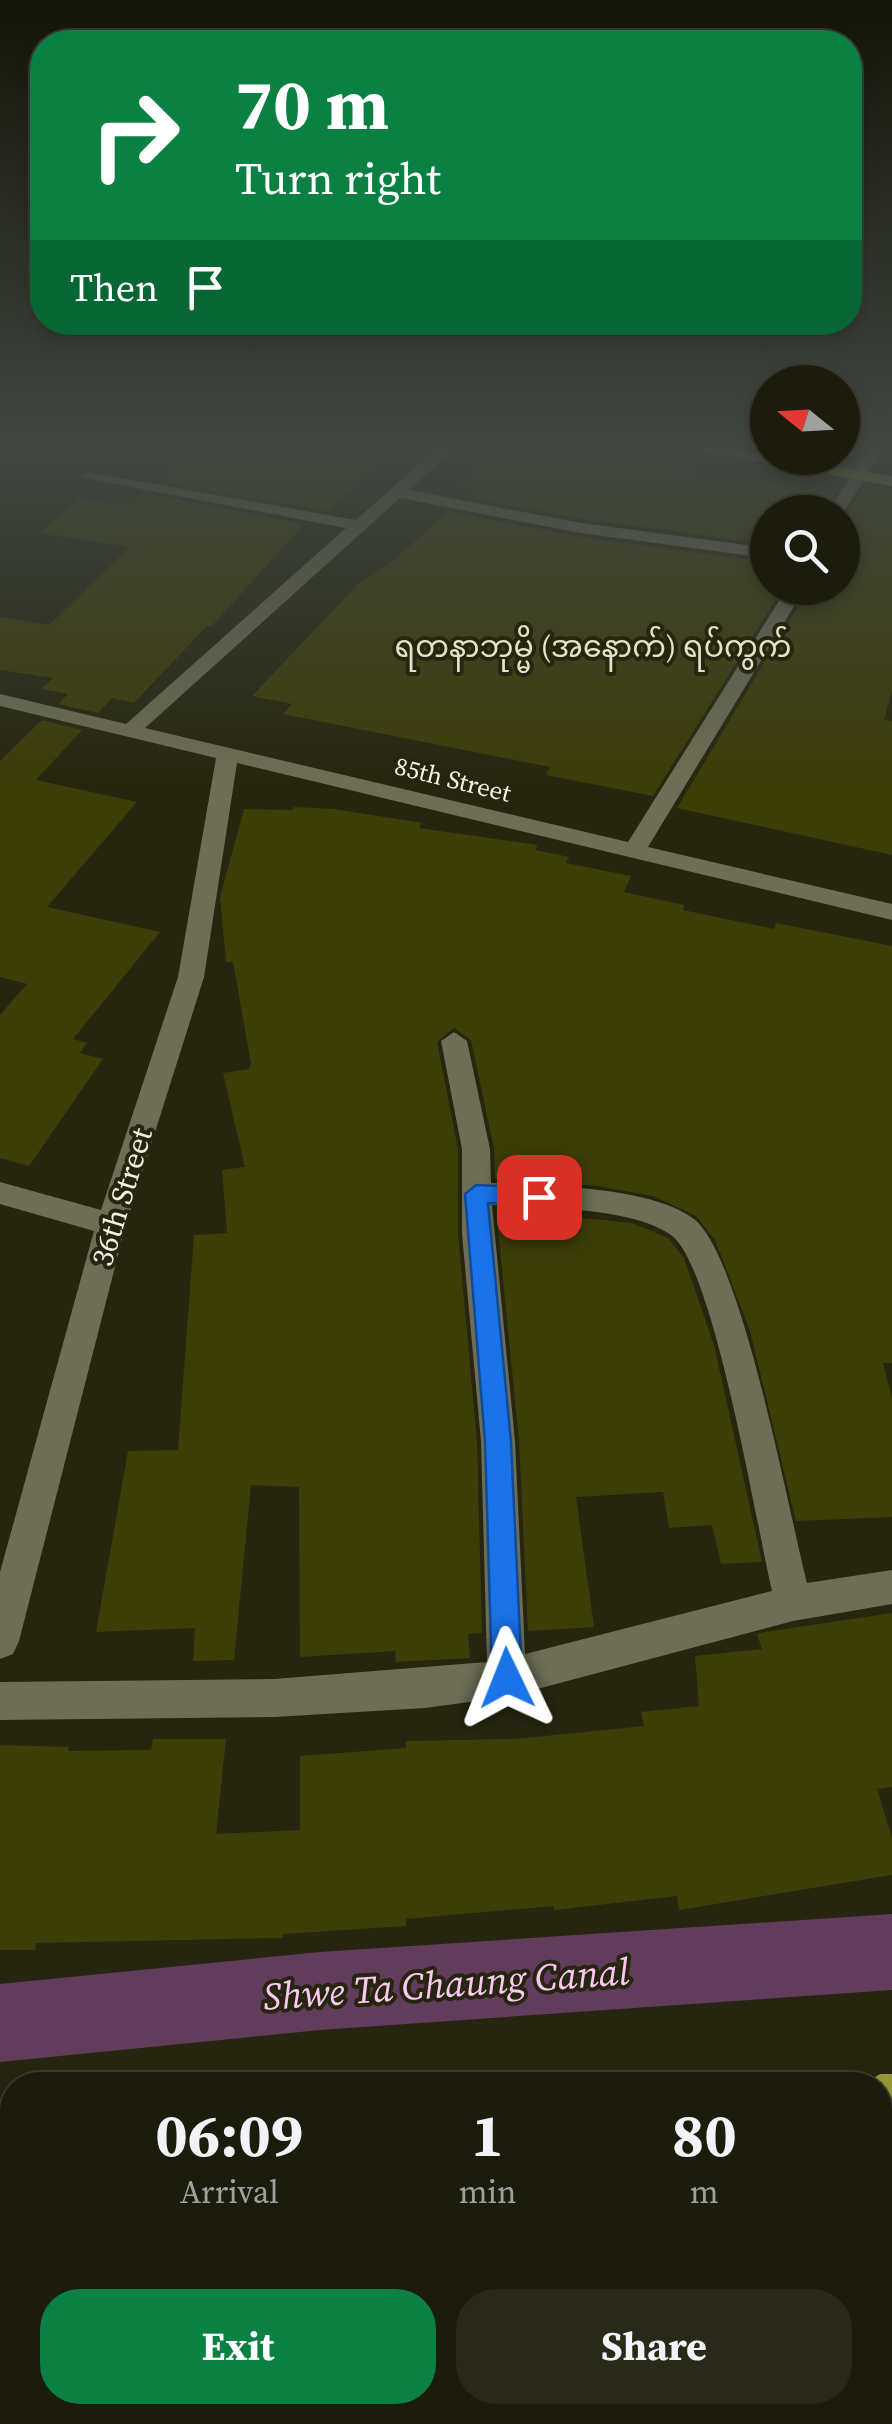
<!DOCTYPE html>
<meta charset="utf-8">
<style>
:root{--surface:#1c1c0c;--page:#29291a;--text:#f1f3f6;--muted:#a0a19d;--line:#3a3a2d;--accent:#0b8043}
body{margin:0;font-family:"Source Serif 4","Noto Sans Myanmar",serif;background:var(--page);color:var(--text);height:100vh;display:flex;flex-direction:column;font-size:38px;white-space:nowrap}
*{box-sizing:border-box;margin:0}
p{font-size:32px;color:var(--muted)}
.icon{flex:none;width:55px;height:55px;fill:none;stroke:currentColor;stroke-width:2;stroke-linecap:round;stroke-linejoin:round}
.map{position:relative;flex:1;overflow:hidden}
.sheet{position:absolute;left:0px;top:2072px;width:892px;height:352px;display:flex;flex-direction:column;background:var(--surface);border-radius:40px 40px 0 0;box-shadow:0 5px 15px #0003,0 0 0 2px var(--line)}
.sheet>*{flex:none}
.top-card{position:absolute;left:30px;top:30px;width:832px;height:305px;border-radius:40px;box-shadow:0 5px 15px #0003,0 0 0 2px var(--line);background:#0b8043;color:#fff;overflow:hidden}
.needle{width:65px;rotate:288deg}
.fabs{position:absolute;left:750px;top:365px;display:grid;gap:20px}
.fabs a{display:grid;place-items:center;width:110px;height:110px;border-radius:50%;background:var(--surface);box-shadow:0 5px 15px #0003,0 0 0 2px var(--line);font-size:50px}
.pin{position:absolute;display:grid;place-items:center;width:85px;height:85px;color:#fff;margin:-42px;border-radius:20px;box-shadow:0 5px 15px #0006}
.me{position:absolute;width:110px;margin:-55px;rotate:358deg;stroke-linejoin:round;filter:drop-shadow(0 0 8px #0008)}
.turn{display:flex;align-items:center;gap:35px;height:210px;padding:0 40px;font-size:45px}
.turn .icon{width:130px;height:130px;stroke-width:2.5}
.turn b{display:block;font-size:70px;line-height:85px}
.then{display:flex;align-items:center;height:95px;padding:0 40px;background:#0003;gap:20px;font-size:38px}
.eta{display:flex;justify-content:space-evenly;align-items:center;height:170px;text-align:center}
.eta b{font-size:60px;font-weight:700;line-height:70px}
.action{display:flex;gap:20px;margin-top:auto;padding:20px 40px}
.action a{flex:1;height:115px;border-radius:40px;background:var(--accent);color:#fff;font-size:40px;font-weight:700;line-height:115px;text-align:center}
.action a+a{background:var(--page);color:var(--text)}
.map>svg:first-child{display:block}
.lines{fill:none;stroke-linecap:round;stroke-linejoin:round}
.canal{fill:#623c5c;fill-rule:evenodd}
.building{fill:#3d3d08}
.minor{fill:#6d6e55;fill-rule:evenodd}
.major{fill:#969735;fill-rule:evenodd}
.route{fill:#1a73e8;stroke:#114b97;stroke-width:2.5}
.labels{text-anchor:middle;stroke-width:8;stroke-linejoin:round;paint-order:stroke}
.far-street-label{font-size:25px;fill:#f0f1e3;stroke:#262610}
.far-quarter-label{font-size:30px;fill:#e1e2c7;stroke:#262610}
.street-label{font-size:30px;fill:#f0f1e3;stroke:#262610}
.near-water-label{font-size:38px;font-style:italic;fill:#fcc8f2;stroke:#262610}
</style>
<div class="map">
<svg width="892" height="2424" viewBox="0 0 892 2424">
<rect width="100%" height="100%" fill="#262610"/>
<g class="lines">
<path class="canal" d="M892,1914V1990L320,2030L0,2062V1984L320,1952Z"/>
</g>
<path class="building" d="M296,444H404L326,511L159,481L188,456L239,464L258,450L283,454Z
M495,444H535L696,468L694,473L837,491L825,512H768V544L582,519L464,497L474,488L461,486Z
M866,485L892,490V690L884,720L892,721V855L677,808L809,588H842V519Z
M145,493L304,524L212,626H207L134,703L112,698L98,713L58,704L68,694L41,689L53,678L0,670V617L49,625L130,547L39,533L80,498L131,505Z
M448,511L580,537L768,562V588H783L653,796L546,775L550,767L283,714L292,704L252,696L358,584L391,563Z
M42,720L82,730L36,780L137,802L47,907L160,932L73,1039L87,1043L80,1053L103,1059L29,1166L0,1158V1015L27,984L0,977V761Z
M294,807L334,809L422,823L419,828L538,845L535,850L569,857L566,863L631,876L624,892L684,905L683,910L774,929L776,923L892,946V1363H883L892,1398V1517L796,1521L750,1331L715,1240L696,1216L653,1196L597,1186L495,1179L494,1148L471,1040L454,1028L437,1042L458,1149V1234L477,1441L482,1633L468,1634L470,1658L396,1662L395,1651L300,1657L299,1487L251,1485L234,1660L193,1661L195,1628L96,1632L128,1451L178,1450L194,1235L227,1233L222,1170L245,1167L223,1073L249,1069L251,1063L233,962H226L220,897L244,809L292,810Z
M496,1209L632,1223L668,1238L684,1258L714,1345L762,1562L721,1564L712,1525L669,1528L663,1492L576,1497L594,1627L528,1631L519,1441Z
M892,1613V1787L877,1789L892,1838V1875L679,1910L677,1896L554,1910V1906L406,1919V1926L283,1934V1938L36,1943L35,1950H0V1745L69,1747L68,1751L151,1750L153,1739H226L216,1834L300,1830V1756L406,1748V1741L515,1739L644,1726L641,1712L699,1706L695,1656L762,1649L757,1634L765,1632Z"/>
<g class="lines">
<path class="minor" d="M442,444H459L409,490L581,523L768,548V558L581,533L400,498L145,728L628,842L787,588H805L648,847L892,904V920L237,763L204,977L126,1224L19,1641L13,1654L0,1659V1572L94,1231L0,1204V1182L101,1210L178,977L216,758L0,706V694L126,724L346,528L79,477L87,472L356,520Z
M871,444H887L842,515L828,512Z
M454,1032L467,1041L490,1149L491,1183C545,1186 650,1186 694,1219C742,1256 789,1514 807,1583L892,1570V1604L793,1621L507,1697L425,1708L274,1717L0,1720V1682L274,1679L487,1662L481,1441L462,1234V1149L441,1041ZM492,1205C540,1208 631,1207 671,1235C714,1265 757,1528 772,1591L525,1654L515,1441Z
M24,2412H76L74,2424H22Z
M790,2412H842L841,2424H789Z"/>
<path class="major" d="M664,444H698L892,476V486Z
M880,2074H892V2120H880V2085H862Z
M12,2145V2193L0,2194V2146Z"/>
</g>
<linearGradient id="sky" x2="0" y2="1"><stop stop-color="#151509"/><stop offset="0.57" stop-color="#414742"/><stop offset="1" stop-color="#414742" stop-opacity="0"/></linearGradient>
<rect width="892" height="783" fill="url(#sky)"/>
<path class="route" d="M476,1185L539,1188L550,1197L539,1205L488,1203L511,1442L522,1678L517,1688L507,1692L497,1688L492,1678L485,1442L465,1194Z"/>
<g class="labels">
<g class="far-street-label">
<text transform="translate(453 779) rotate(14)" y="9">85th Street</text>
</g>
<g class="far-quarter-label">
<text x="593" y="657">ရတနာဘုမ္မိ (အနောက်) ရပ်ကွက်</text>
</g>
<g class="street-label">
<text transform="translate(122 1197) rotate(-73)" y="10">36th Street</text>
</g>
<g class="near-water-label">
<text transform="translate(446 1984) rotate(-4)" y="13">Shwe Ta Chaung Canal</text>
</g>
</g>
</svg>
<div class="fabs">
<a><svg class="needle" viewBox="-14 -14 28 28"><path d="M0-13l5 13h-10z" fill="#e53935"/><path d="M0 13l5-13h-10z" fill="#a0a19d"/></svg></a>
<a><svg class="icon" aria-label="search" viewBox="0 0 24 24"><circle cx="10" cy="10" r="6"/><path d="M15 15l6 6"/></svg></a>
</div>
<div class="pin" style="left:539px;top:1197px;background:#d93025"><svg class="icon" aria-label="arrive" viewBox="0 0 24 24"><path d="M6 21V4h12l-3 4 3 4H6"/></svg></div>
<svg class="me" style="left:507px;top:1678px" viewBox="-20 -20 40 40"><path d="M0-17L14 15 0 8-14 15z" fill="#1a73e8" stroke="#fff" stroke-width="4"/></svg>
<div class="top-card">
<div class="turn"><svg class="icon" aria-label="right" viewBox="0 0 24 24"><path d="M7 20v-9h11M14 6l5 5-5 5"/></svg><div><b>70 m</b>Turn right</div></div>
<div class="then">Then<svg class="icon" aria-label="arrive" viewBox="0 0 24 24"><path d="M6 21V4h12l-3 4 3 4H6"/></svg></div>
</div>
<section class="sheet">
<div class="eta">
<div><b>06:09</b><p>Arrival</p></div>
<div><b>1</b><p>min</p></div>
<div><b>80</b><p>m</p></div>
</div>
<div class="action"><a>Exit</a><a>Share</a></div>
</section>
</div>
